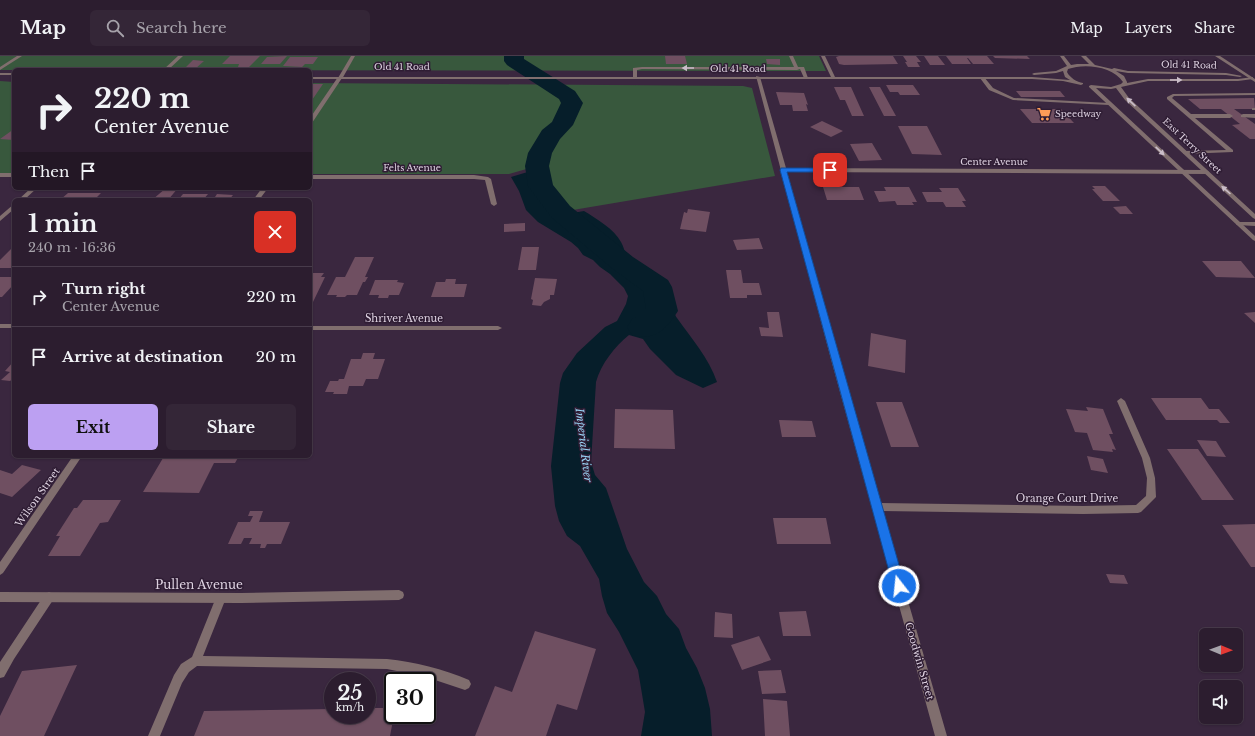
<!DOCTYPE html>
<meta charset="utf-8">
<style>
:root{--surface:#2c1d2f;--page:#342637;--text:#f1f3f6;--muted:#a6a2aa;--line:#483b4b;--accent:#bca0f2}
body{margin:0;font-family:"Libre Baskerville",serif;background:var(--page);color:var(--text);height:100vh;display:flex;flex-direction:column;font-size:15px;white-space:nowrap}
*{box-sizing:border-box;margin:0}
p{font-size:13px;color:var(--muted)}
.icon{flex:none;width:22px;height:22px;fill:none;stroke:currentColor;stroke-width:2;stroke-linecap:round;stroke-linejoin:round}
.map{position:relative;flex:1;overflow:hidden}
.panel{position:absolute;left:12px;top:142px;width:300px;height:260px;display:flex;flex-direction:column;background:var(--surface);border-radius:6px;box-shadow:0 1px 3px #0004,0 0 0 1px var(--line)}
.panel>*{flex:none}
.guide{position:absolute;left:12px;top:12px;width:300px;height:122px;border-radius:6px;box-shadow:0 1px 3px #0004,0 0 0 1px var(--line);background:#2c1d2f;color:var(--text);overflow:hidden}
.needle{width:26px;rotate:91deg}
.tools{position:absolute;left:1199px;top:572px;display:grid;gap:8px}
.tools a{display:grid;place-items:center;width:44px;height:44px;border-radius:6px;background:var(--surface);box-shadow:0 1px 3px #0004,0 0 0 1px var(--line);font-size:20px}
.speed{position:absolute;left:324px;top:616px;display:flex;gap:8px;font-size:20px;font-weight:700;text-align:center}
.speed>*{display:grid;place-content:center;width:52px;height:52px;border-radius:50%;background:var(--surface);box-shadow:0 1px 3px #0004,0 0 0 1px var(--line);line-height:1}
.speed small{font-size:10px;font-weight:400}
.speed .limit{border:2px solid #111;border-radius:6px;background:#fff;color:#111}
.pin{position:absolute;display:grid;place-items:center;width:34px;height:34px;color:#fff;margin:-17px;border-radius:8px;box-shadow:0 2px 6px #0006}
.me{position:absolute;width:44px;margin:-22px;rotate:344deg;stroke-linejoin:round;filter:drop-shadow(0 0 3px #0008)}
.turn{display:flex;align-items:center;gap:14px;height:84px;padding:0 16px;font-size:18px}
.turn .icon{width:52px;height:52px;stroke-width:2.5}
.turn b{display:block;font-size:28px;line-height:34px}
.then{display:flex;align-items:center;height:38px;padding:0 16px;background:#0003;gap:8px;font-size:15px}
.round{display:grid;place-items:center;flex:none;width:42px;height:42px;border-radius:6px;background:var(--page)}
.headline{display:flex;align-items:center;justify-content:space-between;height:68px;padding:0 16px}
h1{font-size:24px;font-weight:700;line-height:30px}
.cta{display:flex;gap:8px;margin-top:auto;padding:8px 16px}
.cta a{flex:1;height:46px;border-radius:6px;background:var(--accent);color:#111;font-size:16px;font-weight:700;line-height:46px;text-align:center}
.cta a+a{background:var(--page);color:var(--text)}
ul{padding:0;list-style:none}
li{display:flex;align-items:center;gap:12px;height:60px;padding:0 16px;border-top:1px solid var(--line)}
li div{flex:1}
li b{display:block;font-size:15px}
li em{font-style:normal}
header{display:flex;align-items:center;gap:24px;box-sizing:border-box;height:56px;padding:0 20px;background:var(--surface);border-bottom:1px solid var(--line)}
header strong{font-size:19px}
nav{display:flex;gap:22px;margin-inline-start:auto;font-size:14px}
.search{width:280px;height:36px;background:var(--page);display:flex;align-items:center;gap:10px;box-sizing:border-box;padding:0 14px;border-radius:6px;color:var(--muted);font-size:15px}
.map>svg:first-child{display:block}
.green{fill:#38583d}
.water{fill:#061e2a}
.lines{fill:none;stroke-linecap:round;stroke-linejoin:round}
.river{fill:#061e2a;fill-rule:evenodd}
.building{fill:#6f4f61}
.service{fill:#806e6e;fill-rule:evenodd}
.minor{fill:#806e6e;fill-rule:evenodd}
.tertiary{fill:#806e6e;fill-rule:evenodd}
.oneway{fill:#cabdc9}
.route{fill:#1a73e8;stroke:#114b97}
.labels{text-anchor:middle;stroke-width:3;stroke-linejoin:round;paint-order:stroke}
.far-street-label{font-size:9px;fill:#ddd1e0;stroke:#2f1d34}
.far-poi-label{font-size:9px;fill:#ddd1e0;stroke:#2f1d34;text-anchor:start}
.street-label{font-size:10px;fill:#ddd1e0;stroke:#2f1d34}
.water-label{font-size:11px;font-style:italic;fill:#99d4f5;stroke:#2f1d34}
.near-street-label{font-size:12px;fill:#ddd1e0;stroke:#2f1d34}
</style>
<header>
<strong>Map</strong>
<div class="search"><svg class="icon" aria-label="search" viewBox="0 0 24 24"><circle cx="10" cy="10" r="6"/><path d="M15 15l6 6"/></svg>Search here</div>
<nav><a>Map</a><a>Layers</a><a>Share</a></nav>
</header>
<div class="map">
<svg width="1255" height="680" viewBox="0 0 1255 680">
<rect width="100%" height="100%" fill="#3a273f"/>
<path class="green" d="M0,0H819L826,15L0,14Z
M0,25L14,26V118H0Z
M310,27L743,30L752,32L775,120L561,156L541,130L537,110L509,118H310Z"/>
<path class="water" d="M531,115L535,132L555,158L561,159L584,155C597,163 614,173 621,186C626,195 626,206 633,214C643,225 659,232 669,243C677,252 672,255 677,262C691,282 709,302 717,326L703,332L676,319L650,293L643,283L629,279C615,290 601,308 596,326L591,406L595,419L606,432L627,493L644,526L657,540L666,558L679,573L686,592L697,612L705,632L710,653L712,680H641L645,656L638,614L619,576L607,557L602,540L599,523L580,490L567,480L559,465L555,450L551,410L560,327L563,317L577,297L605,271L617,265L626,248L628,240L624,232L610,218L600,211L593,204L583,199L578,192L571,186L538,166L526,154L519,135L511,121Z"/>
<g class="lines">
<path class="river" d="M504,0H524V3L575,35L583,47L573,69L560,83L552,97L549,110L553,129L570,150L633,201L668,224L672,231L678,255C666,274 655,285 632,279L627,271L632,263L638,261L646,253L643,235L613,213L552,162L528,130L525,110L528,97L542,74L552,66L561,47L559,43L507,9L504,5Z"/>
</g>
<path class="building" d="M230,0H260L249,11H238L239,8H222Z
M287,0L280,8H261L267,1Z
M665,0H685L687,8H666Z
M839,0H893L898,8L844,9L839,8L836,1Z
M903,0H916L921,6H917L920,11H908L905,6H907Z
M924,0H938L945,9H930Z
M946,0H987L994,8H973L968,2H967L971,8H952Z
M993,0H1027L1030,3L995,2Z
M290,1H318L313,8H305L302,11L283,10Z
M766,3H780V9L767,8Z
M193,4L204,5L195,13H184Z
M310,28H323L310,47Z
M886,29H913L920,39H900L898,36H890Z
M834,31H851L864,60H852L845,44H840Z
M869,31H880L896,60H884Z
M1016,35H1060L1065,41H1021Z
M776,36L804,37L808,49L806,48L808,55H793L792,49H780Z
M1254,42L1255,53H1234L1255,68V83H1250L1232,69L1240,68L1221,53H1200L1188,43Z
M1020,53H1061L1074,67H1032Z
M822,65L843,75L831,81L810,71Z
M898,70H927L942,99L912,98Z
M14,73V84L0,83Z
M872,87L882,104L859,105L850,88Z
M1092,130H1105L1120,145H1103L1092,133H1095Z
M823,131H859L864,144H827Z
M884,131H909L917,146H912L914,149H897L895,145L879,146L874,135H886Z
M166,132H178L168,144H152Z
M939,132H958L966,145H962L966,151H946L943,146H927L922,136H942Z
M68,137H101L94,144H60Z
M183,138H208L203,144H178Z
M217,138L233,139L229,144H213Z
M1126,150L1133,158H1120L1113,151Z
M688,153L710,156L706,176L680,173L684,156L687,157Z
M525,167V175L504,176V168Z
M759,182L763,193L737,194L733,184Z
M14,190V212H0V204Z
M522,191H539L536,214H518Z
M355,201H374L365,221H368L365,226H363L357,239H347L345,241H336L337,239H327L336,221H345Z
M1202,205H1241L1255,222L1216,221Z
M726,214H741L743,227H759L762,239H747V242H730Z
M310,217H324L321,221H325L313,246H310Z
M0,221H14L11,226H14V228L2,241H0Z
M535,222L557,223L554,239H550V243L544,246L541,250L532,249L533,244L531,243Z
M446,223H456L455,228H467L464,241H431L436,226H445Z
M375,224H398L397,226L404,227L399,239H389L388,242H378L379,239H369Z
M767,256H779L783,281L761,280L759,271L769,272Z
M1255,256V267L1244,257Z
M871,277L906,284L905,317L868,310Z
M363,297H375L373,303H385L378,323H366L363,330H349L347,338H333L334,336H325L330,325H338L339,323H344L351,303H361Z
M14,305V322L10,325L1,324L10,316L5,315Z
M1151,342H1201L1209,353H1219L1230,367H1220L1217,364H1166Z
M876,346H902L919,391H891Z
M1086,351L1103,353L1113,378H1109L1116,394L1112,393L1113,396L1093,394L1087,377L1075,376L1066,353L1088,355Z
M615,353L673,354L675,393L614,392Z
M779,364L812,365L816,381H782Z
M1197,384L1216,385L1226,401L1207,400Z
M1167,393H1198L1234,444H1202Z
M156,400H239L235,407H214L199,437L143,436L163,402H155Z
M1087,400L1103,403L1108,417L1091,414Z
M22,409L41,414L12,441L0,437V414L12,418Z
M83,444H121L108,466L100,467L80,500H48L60,480H56L74,452H77Z
M250,455H263L259,466H290L281,488H267L265,492H260L261,488H249L252,482H244L241,488H228L238,466H250L253,460H248Z
M773,462H826L831,488H777Z
M1255,468V511H1251L1222,469Z
M1106,518L1124,519L1128,528L1110,527Z
M806,555L811,580H783L779,556Z
M715,556L732,558L733,582L714,581Z
M535,575L596,593L577,654L557,648L546,680H475L495,630L512,636Z
M759,580L771,604L742,614L731,589Z
M77,609L44,680H0V660L22,615Z
M781,614L786,637L762,638L758,615Z
M763,643L787,645L790,680H765Z
M367,652H393V659H394L390,680H194L204,655L333,653V659H367Z"/>
<g class="lines">
<path class="service" d="M351,0H355L342,23H338V22Z
M789,0H793L798,11H804L808,22H804L800,13L797,14L642,13L637,14V22L633,21V12L642,11H794Z
M1215,0H1220L1255,23V26Z
M980,21H984L993,32L1014,42L1109,47L1111,48L1109,49L1013,44L989,34L980,22Z
M1255,37V39L1174,40L1172,42L1191,58H1230L1233,60L1230,62H1195L1233,94V96L1184,98L1183,97L1186,95L1226,94L1167,43V41L1173,38Z
M1252,52H1255V54H1252Z
M1243,58H1255V62L1241,61V59Z
M49,536L53,538L54,541L53,544L14,603L4,621L0,622V606L45,538Z
M221,537L225,539L226,542L203,600L387,603C415,606 443,613 469,624L471,628L469,632L465,634L426,621L387,613L197,610L189,616L182,627L160,680H148L174,619L181,608L192,601L217,539Z"/>
<path class="minor" d="M17,0H22L0,14V11Z
M178,0H183L168,14H163Z
M821,0H825L835,21V22L831,21Z
M756,20L760,21L786,112L1206,114L1209,116L1206,118L787,116L880,447L1083,450L1136,449L1146,440L1147,422L1142,402L1117,345L1121,342L1125,345L1150,402L1155,422L1156,441L1141,456L1138,457L1083,458L882,455L947,680H935L832,307Z
M338,21L342,22L312,67L310,68V62Z
M0,117H14V121H0Z
M310,119H474L488,121L491,123L497,148L494,150L491,148L485,124L474,123H310Z
M31,132H37L24,144H18Z
M262,132H268L259,144H253Z
M14,148V153L0,165V160Z
M1239,166H1255V170L1237,169L1236,168Z
M0,268H14V272H0Z
M310,270H498L502,272L498,274H310Z
M73,400H82L3,517L0,519V506Z
M399,534L403,536L404,539L403,542L399,544L241,547L0,546V536L241,537Z"/>
<path class="tertiary" d="M1060,0H1064L1071,9L1077,8H1089L1081,0H1086L1095,9L1112,13L1114,12L1128,15L1226,17L1242,20L1240,21L1226,19L1128,17L1116,15L1124,20L1127,26V27L1148,23H1238L1253,21V23L1238,25H1148L1121,31L1129,42L1255,158V163L1253,162L1125,44L1116,32L1111,33L1096,32L1255,180V185L1253,184L1089,31V30L1091,29L1111,31L1121,28L1123,26C1113,10 1084,7 1068,13L1067,16C1070,22 1077,26 1083,27V28L1081,29L1063,25L1032,23H310V21H1032L1070,24L1065,21L1063,15L1056,17L1034,19L1032,18L1034,17L1056,15L1067,10Z
M0,17H14V19H0Z"/>
</g>
<defs><path id="oneway-solid" d="M-6-.8H1V-3.2L6.5 0L1 3.2V.8H-6Z"/></defs>
<g class="oneway">
<use href="#oneway-solid" transform="translate(688 12) rotate(-180)"/>
<use href="#oneway-solid" transform="translate(1176 24)"/>
<use href="#oneway-solid" transform="translate(1131 46) rotate(-137)"/>
<use href="#oneway-solid" transform="translate(1160 95) rotate(43)"/>
<use href="#oneway-solid" transform="translate(1226 134) rotate(-138)"/>
</g>
<path class="route" d="M781,112H830L833,114L830,116H787L905,530L903,534L899,536L895,534L893,530L780,114Z"/>
<defs>
<symbol id="supermarket-bare" viewBox="-9 -9 18 18"><path d="M-6-5.5h2.5l.6 2H6L4.5 2H-2.5L-4.4-4H-6ZM-1.5 3.2a1.3 1.3 0 1 0 .1 0ZM3 3.2a1.3 1.3 0 1 0 .1 0Z" fill="#fe9c57" stroke="#2f1d34" stroke-width="2.5" paint-order="stroke"/></symbol>
</defs>
<g fill-rule="evenodd">
<use href="#supermarket-bare" x="1034" y="48" width="20" height="20"/>
</g>
<g class="labels">
<g class="far-street-label">
<text transform="translate(1189 9) rotate(1)" y="3">Old 41 Road</text>
<text x="402" y="14">Old 41 Road</text>
<text x="738" y="16">Old 41 Road</text>
<text transform="translate(1192 90) rotate(43)" y="3">East Terry Street</text>
<text x="994" y="109">Center Avenue</text>
<text x="412" y="115">Felts Avenue</text>
</g>
<g class="far-poi-label">
<text x="1055" y="61">Speedway</text>
</g>
<g class="street-label">
<text x="404" y="266">Shriver Avenue</text>
<text transform="translate(37 441) rotate(-55)" y="4">Wilson Street</text>
<text x="1067" y="446">Orange Court Drive</text>
<text transform="translate(920 605) rotate(74)" y="4">Goodwin Street</text>
</g>
<g class="water-label">
<text transform="translate(584 389) rotate(83)" y="4">Imperial River</text>
</g>
<g class="near-street-label">
<text x="199" y="533">Pullen Avenue</text>
</g>
</g>
</svg>
<div class="tools">
<a><svg class="needle" viewBox="-14 -14 28 28"><path d="M0-13l5 13h-10z" fill="#e53935"/><path d="M0 13l5-13h-10z" fill="#a6a2aa"/></svg></a>
<a><svg class="icon" aria-label="sound" viewBox="0 0 24 24"><path d="M4 9h4l5-4v14l-5-4H4zM17 9q2 3 0 6"/></svg></a>
</div>
<div class="speed"><div>25<small>km/h</small></div><div class="limit">30</div></div>
<div class="pin" style="left:830px;top:114px;background:#d93025"><svg class="icon" aria-label="arrive" viewBox="0 0 24 24"><path d="M6 21V4h12l-3 4 3 4H6"/></svg></div>
<svg class="me" style="left:899px;top:530px" viewBox="-20 -20 40 40"><circle r="17" fill="#1a73e8" stroke="#fff" stroke-width="3"/><path d="M0-11L8 9 0 5-8 9z" fill="#fff"/></svg>
<div class="guide">
<div class="turn"><svg class="icon" aria-label="right" viewBox="0 0 24 24"><path d="M7 20v-9h11M14 6l5 5-5 5"/></svg><div><b>220 m</b>Center Avenue</div></div>
<div class="then">Then<svg class="icon" aria-label="arrive" viewBox="0 0 24 24"><path d="M6 21V4h12l-3 4 3 4H6"/></svg></div>
</div>
<section class="panel">
<div class="headline"><div><h1>1 min</h1><p>240 m · 16:36</p></div><a class="round" style="background:#d93025;color:#fff"><svg class="icon" aria-label="close" viewBox="0 0 24 24"><path d="M6 6l12 12M18 6L6 18"/></svg></a></div>
<ul>
<li><svg class="icon" aria-label="right" viewBox="0 0 24 24"><path d="M7 20v-9h11M14 6l5 5-5 5"/></svg><div><b>Turn right</b><p>Center Avenue</p></div><em>220 m</em></li>
<li><svg class="icon" aria-label="arrive" viewBox="0 0 24 24"><path d="M6 21V4h12l-3 4 3 4H6"/></svg><div><b>Arrive at destination</b></div><em>20 m</em></li>
</ul>
<div class="cta"><a>Exit</a><a>Share</a></div>
</section>
</div>
